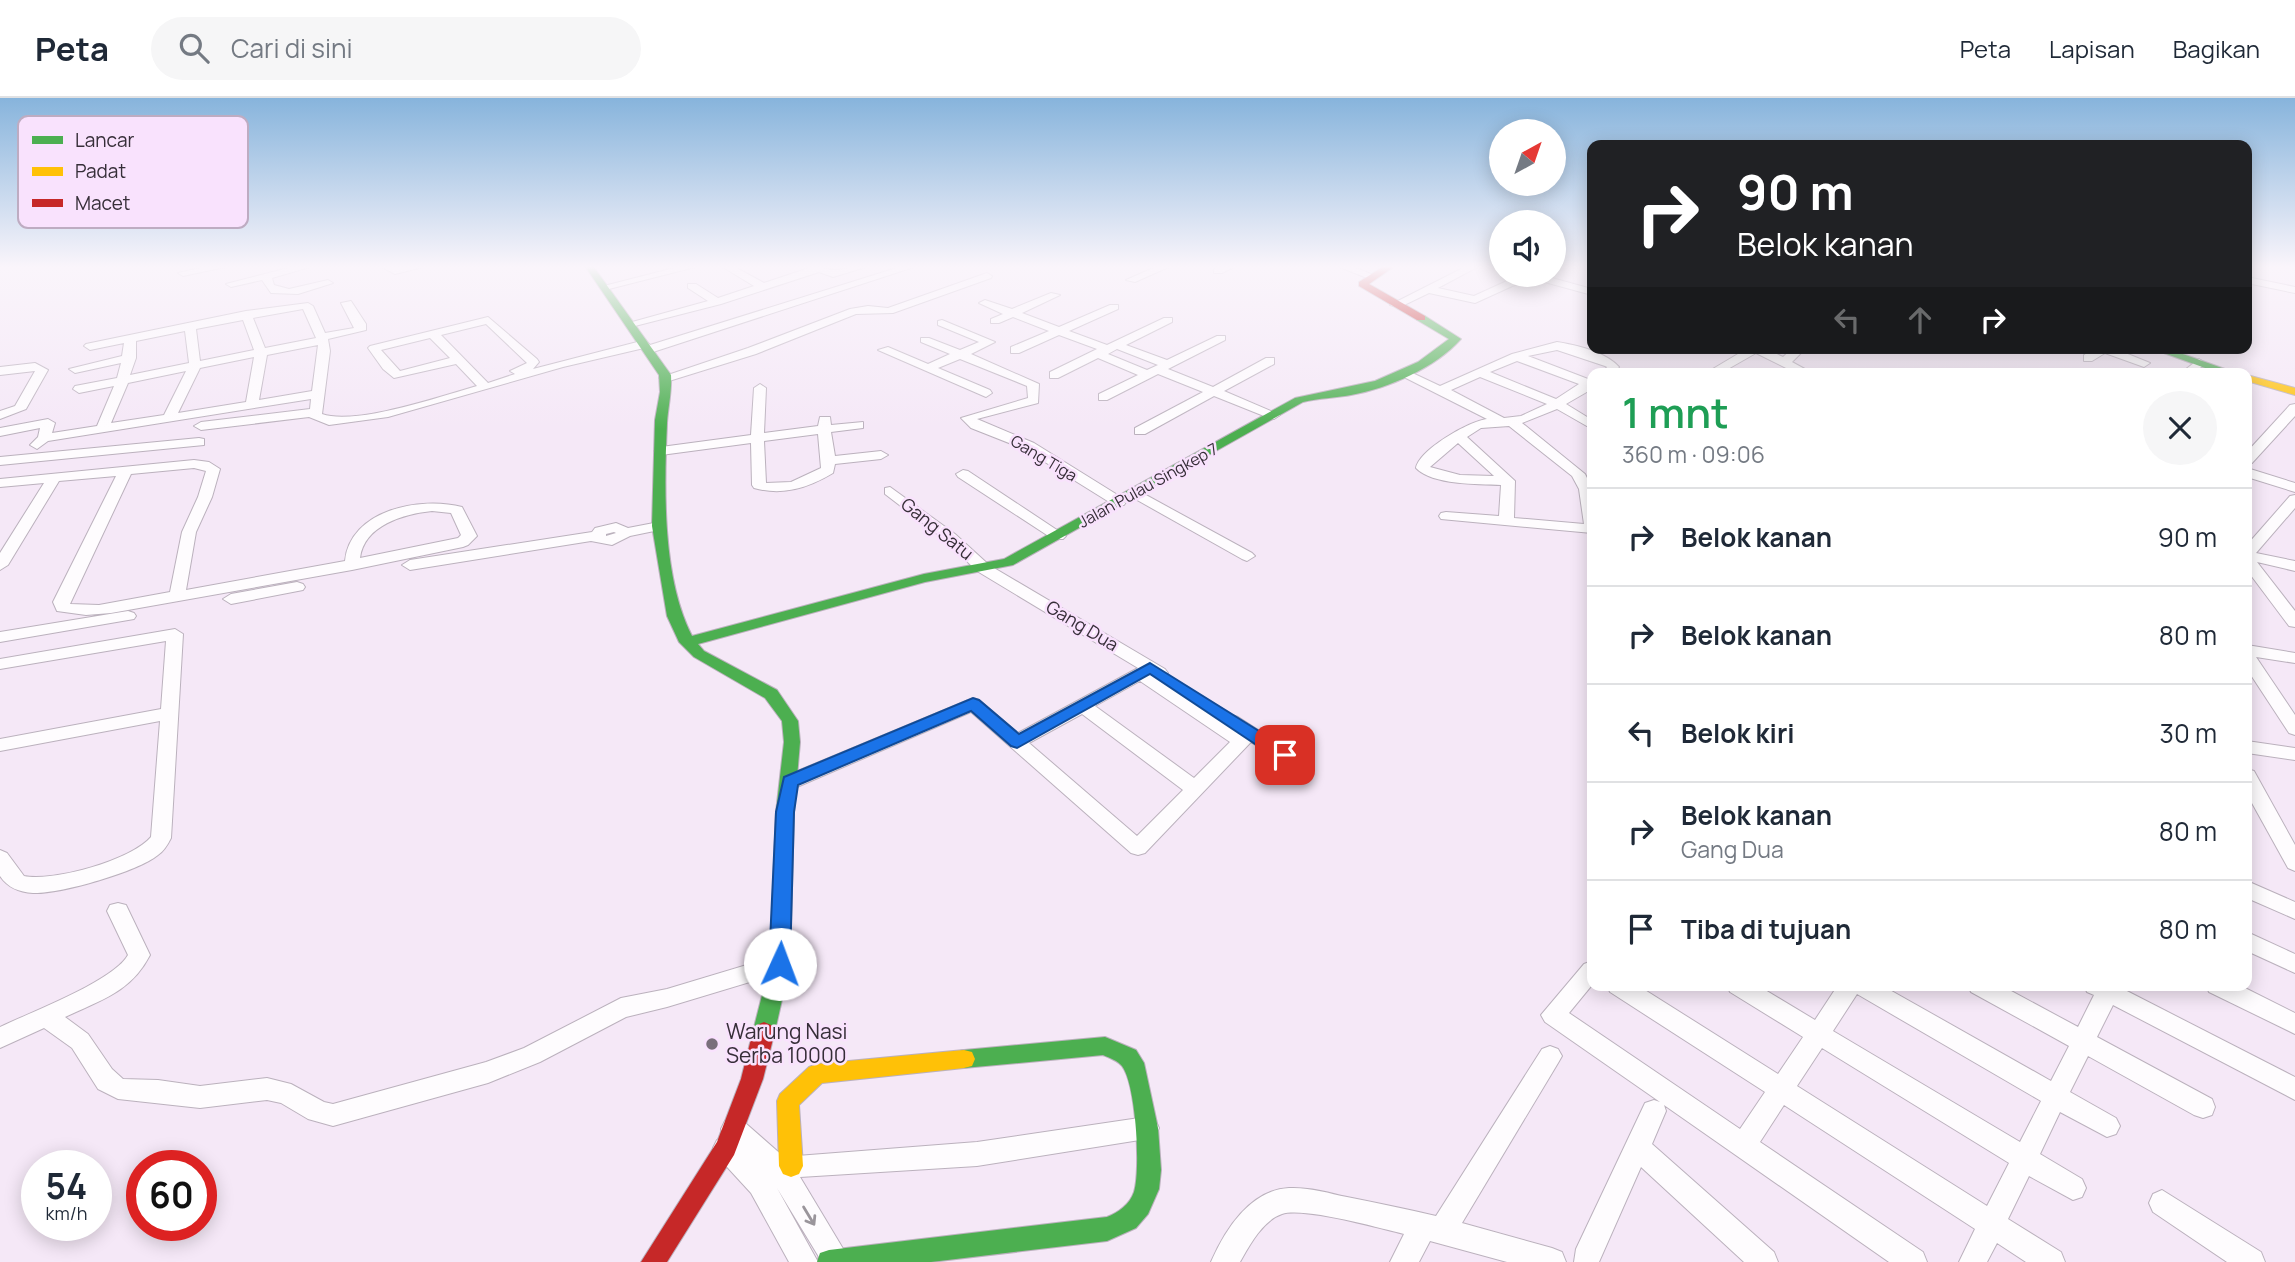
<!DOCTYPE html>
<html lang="id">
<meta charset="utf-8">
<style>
:root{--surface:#fff;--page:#f6f6f7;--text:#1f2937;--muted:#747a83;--line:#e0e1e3}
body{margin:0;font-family:Manrope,sans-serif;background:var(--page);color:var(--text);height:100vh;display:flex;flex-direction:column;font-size:26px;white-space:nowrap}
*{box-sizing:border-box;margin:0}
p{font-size:23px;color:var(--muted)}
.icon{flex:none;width:38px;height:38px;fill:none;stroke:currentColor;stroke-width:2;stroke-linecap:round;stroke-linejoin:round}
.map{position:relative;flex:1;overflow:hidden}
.details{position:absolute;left:1587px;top:270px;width:665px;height:623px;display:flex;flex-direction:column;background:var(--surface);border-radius:14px;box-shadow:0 4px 18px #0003}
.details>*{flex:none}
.top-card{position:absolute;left:1587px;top:42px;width:665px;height:214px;border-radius:14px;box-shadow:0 4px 18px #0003;background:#202124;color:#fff;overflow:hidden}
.needle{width:46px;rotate:40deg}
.buttons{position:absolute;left:1489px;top:21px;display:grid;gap:14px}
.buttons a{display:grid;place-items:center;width:77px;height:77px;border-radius:50%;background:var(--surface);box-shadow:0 4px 18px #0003;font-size:35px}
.speed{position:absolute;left:21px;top:1052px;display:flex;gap:14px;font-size:35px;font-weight:700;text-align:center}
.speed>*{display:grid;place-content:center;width:91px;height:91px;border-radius:50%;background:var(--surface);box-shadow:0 4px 18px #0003;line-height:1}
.speed small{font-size:18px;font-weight:400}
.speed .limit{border:10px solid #d22;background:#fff;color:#111}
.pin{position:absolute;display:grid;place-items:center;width:60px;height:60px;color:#fff;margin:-30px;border-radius:14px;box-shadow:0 4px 10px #0006}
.me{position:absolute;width:77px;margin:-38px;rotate:2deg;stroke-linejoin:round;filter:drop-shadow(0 0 5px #0008)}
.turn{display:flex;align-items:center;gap:24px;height:147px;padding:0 35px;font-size:32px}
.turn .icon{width:91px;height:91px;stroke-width:2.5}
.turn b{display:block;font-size:49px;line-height:60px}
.lanes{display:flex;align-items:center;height:66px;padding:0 35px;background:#0003;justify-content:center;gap:35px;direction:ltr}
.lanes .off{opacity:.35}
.round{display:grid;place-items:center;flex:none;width:74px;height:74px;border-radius:37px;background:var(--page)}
.overview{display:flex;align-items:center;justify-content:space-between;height:119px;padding:0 35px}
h1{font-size:42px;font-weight:600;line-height:52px;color:#1e9e55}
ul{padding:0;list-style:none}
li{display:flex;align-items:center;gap:21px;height:98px;padding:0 35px;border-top:2px solid var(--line)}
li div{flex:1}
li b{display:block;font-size:26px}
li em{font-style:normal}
header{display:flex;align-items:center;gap:42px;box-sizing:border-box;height:98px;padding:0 35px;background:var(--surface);border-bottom:2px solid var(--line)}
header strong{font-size:33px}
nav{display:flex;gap:38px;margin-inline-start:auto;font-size:24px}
.search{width:490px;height:63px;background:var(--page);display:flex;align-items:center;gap:18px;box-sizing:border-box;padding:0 24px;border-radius:38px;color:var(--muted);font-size:26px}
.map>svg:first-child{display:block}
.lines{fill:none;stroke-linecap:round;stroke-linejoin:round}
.street-casing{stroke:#bbb1bd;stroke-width:2}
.fast-casing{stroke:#bbb1bd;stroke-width:2}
.slow-casing{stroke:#bbb1bd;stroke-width:2}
.jam-casing{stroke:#bbb1bd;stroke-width:2}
.street{fill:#fefcfe;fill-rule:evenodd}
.fast{fill:#4caf50;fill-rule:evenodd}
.slow{fill:#ffc107;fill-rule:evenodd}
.jam{fill:#c62828;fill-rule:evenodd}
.oneway{stroke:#9a959b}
.route{fill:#1a73e8;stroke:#114b97;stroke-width:2}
.poi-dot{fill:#796f7b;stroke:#f9e2fd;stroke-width:2.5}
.labels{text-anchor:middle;stroke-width:5;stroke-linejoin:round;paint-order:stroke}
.far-street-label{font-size:16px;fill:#362e38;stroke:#f9e2fd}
.street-label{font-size:18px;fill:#362e38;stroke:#f9e2fd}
.near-poi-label{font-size:21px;fill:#362e38;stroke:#f9e2fd;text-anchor:start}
.key{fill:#f9e2fd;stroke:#beacc2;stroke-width:2}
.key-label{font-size:19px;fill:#362e38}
</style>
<header>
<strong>Peta</strong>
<div class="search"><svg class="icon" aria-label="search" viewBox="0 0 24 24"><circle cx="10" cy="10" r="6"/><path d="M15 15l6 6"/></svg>Cari di sini</div>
<nav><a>Peta</a><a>Lapisan</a><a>Bagikan</a></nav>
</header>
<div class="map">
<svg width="2295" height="1164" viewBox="0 0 2295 1164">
<rect width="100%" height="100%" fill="#f5e8f7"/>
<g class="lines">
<defs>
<path id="street" d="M209,168H230L183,178L178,175Z
M296,168H313L272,180L274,187L289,191L328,182L333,185L298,196L271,195L262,182L231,189L226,186Z
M380,168H427L395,176Z
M682,168H699L605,192L600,189Z
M721,168H733L764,185L809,170L807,168C817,168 826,172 835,172C847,172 857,167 869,168L833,179L819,174L721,206L631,229L625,226L708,203L688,190V186H696L718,200L754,188Z
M903,168L914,169L653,254H645L644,250L563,269L388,319L329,327L309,319L201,332L194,328L201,324L310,311L311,301L48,343L37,351L30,347L38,339L40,330L0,338V330L48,321L55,325L52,335L97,328L114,288L79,295L73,291L75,288L117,280L121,265L75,275L69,271L122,258L124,245L90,252L84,248L86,246L246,213L308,205L313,208L325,235L354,230L341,205L351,203L366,226V232L328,241L330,253L322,316C355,328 442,298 477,288L456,266L394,280L383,271L368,250L370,248L488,219L537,261L539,264L533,271L645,242L650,247ZM303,211L316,240L265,250L253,220ZM243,222L254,252L200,263L196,231ZM486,226L527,265L510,273L515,276L488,285L441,237ZM185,233L189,265L130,277L136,260V243ZM430,240L450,260L400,273L381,252ZM318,247L312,293L259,302L267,257ZM254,259L246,304L178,315L200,270ZM186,273L164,317L111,325L128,285Z
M1158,168H1171L1135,184L1126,182Z
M1223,168H1236L1222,175H1214V171Z
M1337,168H1351L1376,178L1367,180Z
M1467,168H1479L1438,190L1474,198L1520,177H1541L1592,191V197L1530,180L1475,205L1429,195L1400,209L1390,207Z
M1493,168H1502V172L1494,170Z
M987,175L992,178L991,180L893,215L856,216L756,256L669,283L659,280L748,250L850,211L868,208L888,210Z
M2247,179L2295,189V195L2247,185Z
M1051,195L1060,197L1022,215L1059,229L1110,207H1118V211L1069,233L1107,247L1164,220H1172V224L1126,247L1167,262L1217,238H1225V242L1168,271L1213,289L1266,260H1274V266L1224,293L1280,317L1274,321L1269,320L1214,298L1145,336H1135V330L1203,294L1158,276L1107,302H1099V296L1138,277L1098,260L1058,280H1050V274L1097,251L1059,237L1019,255H1011V249L1049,233L1013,219L999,225H991V221L1003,216L979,205L985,202L1012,211ZM1117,251L1158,267L1147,272L1108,256Z
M942,222L995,244L971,256L1039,286L1038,305L977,321L1034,345L1124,401L1126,404L1124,407H1114L1024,351L971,330L961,320L1028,300L1027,288L960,261L938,270L990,292L992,295L986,299L878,252L888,249L928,266L950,256L921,244V240H929L960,252L979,244L938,227V223Z
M1557,244C1576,247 1606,254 1619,269L1615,275H1603L1607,269L1605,268L1557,252L1528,258L1588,281L1592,280V291L1566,306L1592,322V331L1557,311L1522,325L1585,376L1592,390V435L1441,421L1439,418L1441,415L1446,414L1499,418L1501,387C1478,386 1432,387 1416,370C1419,352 1469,323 1487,321L1396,275L1406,272L1440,288L1512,256ZM1517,263L1579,286L1556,301L1490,274ZM1480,279L1547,306L1521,318L1504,320L1451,292ZM1509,328L1572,378L1579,391L1584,426L1514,420L1515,383L1467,339L1481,330ZM1458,345L1494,378L1460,377L1430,369Z
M1748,250H1764L1783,259L1793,250H1806L1792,264L1812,275H1796L1756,255L1721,275H1706Z
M2096,250H2113L2150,265L2144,269L2105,255L2092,263H2084V257Z
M2199,261L2205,265L2195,275H2181Z
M35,265L48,272L26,311L0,321V313L15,308L35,273L0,277V269Z
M760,286L766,290L764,335L818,328L820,319H830L831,327L863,324V330L831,334L835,358L881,353L888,357L881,361L835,366L833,375C808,390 783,398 754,390L752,387L751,345L661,357L654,353L661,349L751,337L754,290ZM818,336L821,370L791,384L766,385L764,343Z
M2295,306V318L2252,365L2247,366V354L2290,307Z
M199,340L204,341V347L0,367V359Z
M194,362L209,364L220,371L212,399L196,434L186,492L345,463C350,412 420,398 462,409L477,438L468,447L463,449L352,472L111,515L86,517L57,513L53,504L116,378L59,383L8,467L0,472V455L44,385L0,389V381ZM194,370L206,373L198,399L182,434L170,494L99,507L70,506L131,376ZM432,413L451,415L461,437L458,440L360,460C364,427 404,416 432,413Z
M2247,370L2295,385V394L2247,379Z
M963,372L968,373L1066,438L1063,441H1053L958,379L956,376Z
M890,389L955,436L989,467L1165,571L1168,575L1160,580L1223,622L1232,617L1238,619L1292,654L1294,658L1292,662H1278L1251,644L1145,755L1138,757L1131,755L971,614L797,689H783L780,684L783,679L973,600L979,602L1018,635L1138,570L977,473L945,442L885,396V390ZM1140,583L1230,644L1194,680L1095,608ZM1082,616L1183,692L1137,738L1029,645Z
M1135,391L1252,455L1255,458L1247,463L1242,461L1130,398V392Z
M2295,397V410L2256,455L2295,463V473L2257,464L2295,513V529L2289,528L2247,472V447L2290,398Z
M659,424L664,425L666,428L664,431L630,438L612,447L591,443L410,472L402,467L410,462L592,434L595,430L616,425L628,430ZM614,434L616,435L606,438V436Z
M297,484L303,486L305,489L303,492L231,506L223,501L231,496Z
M128,513L134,515L136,518L134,521L0,544V534Z
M175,531L183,536L171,740C168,746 164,753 158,757C137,774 60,796 33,795C19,794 8,790 0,778V752L7,755L24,778C53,784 132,762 151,739L160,623L0,653V641L161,611L166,543L0,571V561Z
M2247,547L2295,555V565L2256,559L2295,617V637L2289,635L2247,571Z
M2247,643L2295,650V662L2247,655Z
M2247,671L2254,673L2295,747V773L2288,770L2247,696Z
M2247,783L2295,804V821L2247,800Z
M118,805L126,807L150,857C131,894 101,902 65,919L88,936L112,971L123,981L158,982L200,988L267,980L291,986L324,1004L333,1006L486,964L524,950L621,900L667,891L780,857L788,860L791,866L788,872L780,875L667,909L626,919L540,964L488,985L333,1028L308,1021L281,1005L267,1002L200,1010L118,1001L98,991L72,950L44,930L0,950V929C29,915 114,883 128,857L107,813L110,807Z
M2247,834L2295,856V875L2247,853Z
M1592,863V887L1569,915L1740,1031L1765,994L1610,894L1607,887H1637L1778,976L1803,939L1730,894L1727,887H1757L1815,922L1838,887H1881L2051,983L2069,948L1971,894L1968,887H2000L2078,929L2094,897L2087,894L2084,887H2122L2121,890L2295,979V1002L2113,907L2097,939L2212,1001L2215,1009L2212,1017L2203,1020L2194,1017L2088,958L2070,994L2116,1020L2120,1028L2116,1036L2107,1039L2060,1014L2040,1056L2082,1081L2086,1090L2082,1099L2073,1102L2029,1078L2008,1121L2061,1154L2065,1164H2026L1997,1145L1987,1164H1959L1975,1131L1784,1007L1760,1044L1923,1154L1927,1164H1889L1664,1007L1666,1013L1652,1046L1774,1154L1778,1164H1744L1641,1069L1599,1164H1574L1576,1151L1645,1005L1654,1002L1660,1004L1545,924L1541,917L1584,866ZM1857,896L2041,1003L2020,1044L1833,933ZM1822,950L2009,1065L1987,1108L1797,988Z
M2206,887H2239L2295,915V936L2209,894Z
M1550,948L1558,951L1562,958L1558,965L1462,1125L1552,1150L1562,1154L1566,1164H1507L1430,1143L1419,1164H1390L1404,1136C1379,1130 1304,1109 1282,1116C1263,1122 1249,1148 1240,1164H1211C1225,1132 1250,1092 1289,1090C1309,1089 1328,1095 1347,1099C1377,1105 1407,1111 1436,1118L1542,951Z
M1146,1019L1155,1022L1159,1030L1155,1038L1146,1041L977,1068L800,1079L851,1164H822L777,1090L818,1164H789L751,1095L717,1058L713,1050L717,1042L725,1039L721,1031L725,1023L734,1020L743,1023L784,1059L977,1044Z
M2162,1092L2261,1154L2265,1164H2227L2153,1114L2149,1105L2153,1096Z"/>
<path id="fast" d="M585,168H593L671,277C672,294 668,309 667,325C664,390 662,480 692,538L924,476L1004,461L1295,300L1375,283L1418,264L1449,241L1417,222V218H1425L1461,241C1435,270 1389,290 1351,297C1335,300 1319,300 1303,304L1013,467L925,484L698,546L704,553L777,592L798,623L800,644L794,714L790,866L775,933L771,939L764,942L757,939L753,933L770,866L776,714L784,644L782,623L765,600L694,559L679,544L667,518L652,428L655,322L660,294L659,277Z
M2150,250H2166L2236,275H2219Z
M1105,939L1136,952L1144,965L1158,1030L1161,1072L1159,1091L1148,1116L1136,1130L1107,1143L931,1164H817L820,1155L829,1152L1107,1119C1118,1115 1130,1106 1134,1094C1141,1072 1136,986 1122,968C1118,963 1110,960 1103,957L964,970L956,968L953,961L956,954L964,952Z"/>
<path id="slow" d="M2247,277L2295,290V297L2247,283Z
M964,952L972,954L975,961L972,968L964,970L822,985L799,1007L803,1068L799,1076L791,1079L783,1076L779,1068L777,1003L780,996L809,969L817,966Z"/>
<path id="jam" d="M1384,168H1395L1369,186L1425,218V222H1417L1359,188V184Z
M764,924L771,927L775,933L763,981L734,1057L667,1164H641L717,1044L741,981L753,933L757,927Z"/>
</defs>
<use href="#street" class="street-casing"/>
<use href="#fast" class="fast-casing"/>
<use href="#slow" class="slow-casing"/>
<use href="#jam" class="jam-casing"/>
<use href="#street" class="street"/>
<use href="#fast" class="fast"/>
<use href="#slow" class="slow"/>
<use href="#jam" class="jam"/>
</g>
<defs><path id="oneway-shaft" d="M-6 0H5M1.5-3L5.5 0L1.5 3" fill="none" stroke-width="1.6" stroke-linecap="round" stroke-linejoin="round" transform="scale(1.75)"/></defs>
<use class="oneway" href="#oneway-shaft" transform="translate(809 1118) rotate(59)"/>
<linearGradient id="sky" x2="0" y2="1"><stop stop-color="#87b4dc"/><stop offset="0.51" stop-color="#faf5fb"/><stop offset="1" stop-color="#faf5fb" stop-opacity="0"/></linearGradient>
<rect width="2295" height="331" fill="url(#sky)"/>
<path class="route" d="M1150,565L1291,653L1294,657L1291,662H1279L1150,576L1017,650L1011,648L971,613L798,687L794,714L790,866L787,872L780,874L772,872L769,866L776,714L784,679L973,600L979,602L1019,636Z"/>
<circle class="poi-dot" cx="712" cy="946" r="7"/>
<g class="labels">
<g class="far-street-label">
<text transform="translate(1044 360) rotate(31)" y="6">Gang Tiga</text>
<text transform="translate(1148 387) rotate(-29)" y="6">Jalan Pulau Singkep 7</text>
</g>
<g class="street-label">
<text transform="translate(937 431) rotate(39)" y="6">Gang Satu</text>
<text transform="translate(1082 528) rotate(31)" y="6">Gang Dua</text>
</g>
<g class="near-poi-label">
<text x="726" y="941">Warung Nasi<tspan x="726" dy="24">Serba 10000</tspan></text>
</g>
</g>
<rect x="18" y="18" width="230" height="112" rx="10" class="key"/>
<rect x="32" y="38" width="31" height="8" fill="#4caf50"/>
<rect x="32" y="69" width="31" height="9" fill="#ffc107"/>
<rect x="32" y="101" width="31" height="8" fill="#c62828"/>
<g class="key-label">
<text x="75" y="49">Lancar</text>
<text x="75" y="80">Padat</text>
<text x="75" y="112">Macet</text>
</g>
</svg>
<div class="buttons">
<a><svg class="needle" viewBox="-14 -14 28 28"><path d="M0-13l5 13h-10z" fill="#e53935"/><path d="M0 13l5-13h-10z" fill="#747a83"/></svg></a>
<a><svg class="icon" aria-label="sound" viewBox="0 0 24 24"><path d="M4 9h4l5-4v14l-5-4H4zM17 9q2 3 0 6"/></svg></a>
</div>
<div class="speed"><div>54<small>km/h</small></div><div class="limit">60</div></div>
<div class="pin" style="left:1285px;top:657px;background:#d93025"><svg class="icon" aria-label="arrive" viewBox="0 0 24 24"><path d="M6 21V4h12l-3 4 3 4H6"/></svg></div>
<svg class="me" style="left:780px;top:866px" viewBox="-20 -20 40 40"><circle r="19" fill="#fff"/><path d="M0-13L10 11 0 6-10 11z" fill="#1a73e8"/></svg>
<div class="top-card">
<div class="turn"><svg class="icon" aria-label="right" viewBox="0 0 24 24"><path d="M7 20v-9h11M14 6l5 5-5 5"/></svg><div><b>90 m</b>Belok kanan</div></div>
<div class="lanes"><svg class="icon off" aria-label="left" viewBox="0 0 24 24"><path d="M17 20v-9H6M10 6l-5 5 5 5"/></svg><svg class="icon off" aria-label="ahead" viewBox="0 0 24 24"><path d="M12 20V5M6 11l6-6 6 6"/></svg><svg class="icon" aria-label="right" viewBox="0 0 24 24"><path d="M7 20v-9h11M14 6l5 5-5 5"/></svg></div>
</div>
<section class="details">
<div class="overview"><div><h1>1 mnt</h1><p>360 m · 09:06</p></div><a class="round"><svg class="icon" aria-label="close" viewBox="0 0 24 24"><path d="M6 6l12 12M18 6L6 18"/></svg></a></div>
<ul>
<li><svg class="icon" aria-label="right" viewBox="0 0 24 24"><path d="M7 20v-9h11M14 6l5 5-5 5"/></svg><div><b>Belok kanan</b></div><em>90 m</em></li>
<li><svg class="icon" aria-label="right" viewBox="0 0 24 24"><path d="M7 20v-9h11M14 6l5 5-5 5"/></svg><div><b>Belok kanan</b></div><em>80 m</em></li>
<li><svg class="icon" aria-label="left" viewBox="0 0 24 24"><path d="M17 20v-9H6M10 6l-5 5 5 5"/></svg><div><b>Belok kiri</b></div><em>30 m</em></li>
<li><svg class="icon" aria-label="right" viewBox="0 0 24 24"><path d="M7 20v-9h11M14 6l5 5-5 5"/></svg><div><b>Belok kanan</b><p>Gang Dua</p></div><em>80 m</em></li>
<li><svg class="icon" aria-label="arrive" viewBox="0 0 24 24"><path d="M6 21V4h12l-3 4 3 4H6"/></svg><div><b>Tiba di tujuan</b></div><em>80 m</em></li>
</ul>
</section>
</div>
